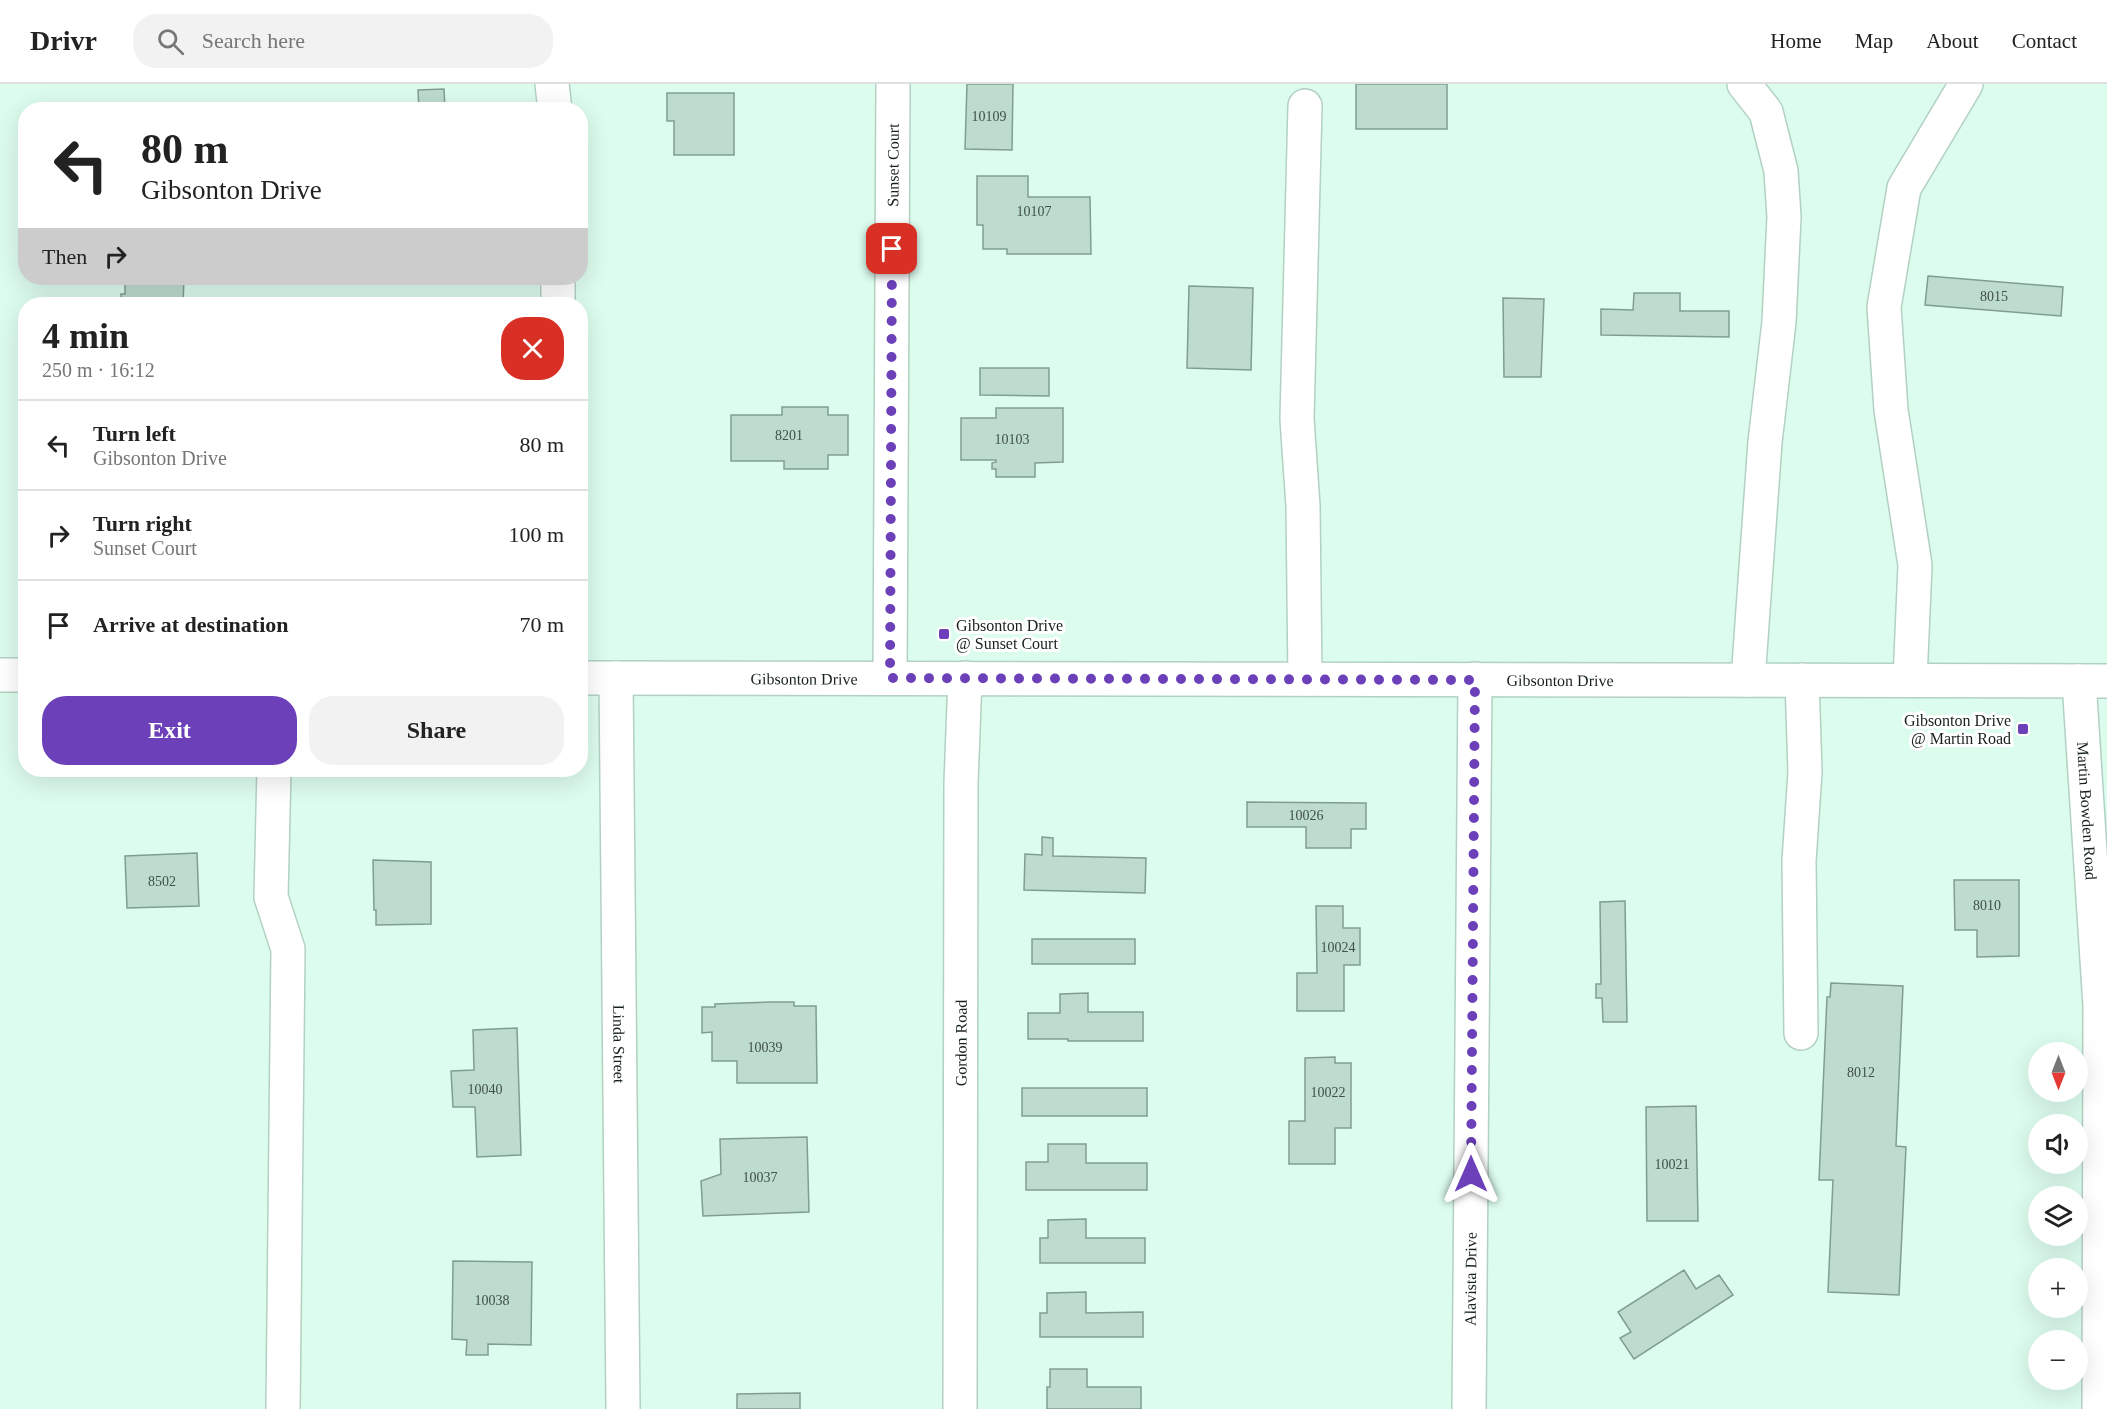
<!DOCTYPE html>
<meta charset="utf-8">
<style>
:root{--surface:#fff;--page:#f2f2f2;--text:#222;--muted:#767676;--line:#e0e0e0;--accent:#6b40b8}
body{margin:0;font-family:"Times New Roman",serif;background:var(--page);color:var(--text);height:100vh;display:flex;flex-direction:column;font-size:22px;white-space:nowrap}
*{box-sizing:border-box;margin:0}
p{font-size:20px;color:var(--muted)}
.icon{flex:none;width:33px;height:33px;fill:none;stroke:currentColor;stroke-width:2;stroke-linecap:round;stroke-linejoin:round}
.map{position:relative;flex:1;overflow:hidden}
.drawer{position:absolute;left:18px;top:213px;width:570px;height:480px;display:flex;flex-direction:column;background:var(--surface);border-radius:24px;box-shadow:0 6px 24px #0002}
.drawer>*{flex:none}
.guide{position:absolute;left:18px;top:18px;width:570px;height:183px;border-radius:24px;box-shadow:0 6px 24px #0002;background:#fff;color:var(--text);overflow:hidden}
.needle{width:39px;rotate:180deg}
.fabs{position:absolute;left:2028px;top:958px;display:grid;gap:12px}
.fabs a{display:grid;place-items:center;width:60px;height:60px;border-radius:50%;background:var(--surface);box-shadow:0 6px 24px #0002;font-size:30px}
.pin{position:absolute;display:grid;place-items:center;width:51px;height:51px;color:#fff;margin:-26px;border-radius:12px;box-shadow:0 3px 9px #0006}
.me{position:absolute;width:66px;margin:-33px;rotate:0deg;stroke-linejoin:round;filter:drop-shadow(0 0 4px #0008)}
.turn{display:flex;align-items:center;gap:21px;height:126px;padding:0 24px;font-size:27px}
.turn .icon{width:78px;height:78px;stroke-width:2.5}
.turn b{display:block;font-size:42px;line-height:51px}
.then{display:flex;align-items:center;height:57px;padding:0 24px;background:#0003;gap:12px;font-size:22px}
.round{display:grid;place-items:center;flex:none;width:63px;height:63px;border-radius:24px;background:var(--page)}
.head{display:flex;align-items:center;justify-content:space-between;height:102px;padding:0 24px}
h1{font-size:36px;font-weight:700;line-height:45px}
.button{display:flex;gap:12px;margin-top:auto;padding:12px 24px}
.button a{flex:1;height:69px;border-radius:24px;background:var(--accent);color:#fff;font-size:24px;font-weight:700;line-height:69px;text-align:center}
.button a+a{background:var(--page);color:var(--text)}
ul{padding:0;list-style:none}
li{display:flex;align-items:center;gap:18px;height:90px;padding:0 24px;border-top:2px solid var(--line)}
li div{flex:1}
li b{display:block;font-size:22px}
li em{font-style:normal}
header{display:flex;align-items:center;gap:36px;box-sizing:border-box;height:84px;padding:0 30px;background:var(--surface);border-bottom:2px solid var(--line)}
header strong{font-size:28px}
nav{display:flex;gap:33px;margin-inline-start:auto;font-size:21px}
.search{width:420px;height:54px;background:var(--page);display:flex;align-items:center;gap:15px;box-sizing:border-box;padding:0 21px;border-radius:24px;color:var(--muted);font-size:22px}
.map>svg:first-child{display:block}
.building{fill:#bddcce;stroke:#809d91;stroke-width:1.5}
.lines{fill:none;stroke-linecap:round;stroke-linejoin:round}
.minor-casing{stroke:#b2d1c3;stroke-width:36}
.major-casing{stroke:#b2d1c3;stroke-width:36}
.minor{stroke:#fff;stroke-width:33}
.major{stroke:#fff;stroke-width:33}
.route{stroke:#6b40b8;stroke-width:10;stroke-dasharray:0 18}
.poi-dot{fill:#6b40b8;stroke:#fff;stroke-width:2}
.labels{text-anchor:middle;stroke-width:6;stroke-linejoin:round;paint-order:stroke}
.number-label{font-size:14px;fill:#405049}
.street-label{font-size:16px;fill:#17221d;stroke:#fff}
.poi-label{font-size:16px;fill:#17221d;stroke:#fff;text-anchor:start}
</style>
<header>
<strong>Drivr</strong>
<div class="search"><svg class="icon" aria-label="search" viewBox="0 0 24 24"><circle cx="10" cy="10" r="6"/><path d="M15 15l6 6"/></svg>Search here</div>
<nav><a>Home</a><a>Map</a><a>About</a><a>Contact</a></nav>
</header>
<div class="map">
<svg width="2107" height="1325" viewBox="0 0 2107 1325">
<rect width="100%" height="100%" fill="#dcfcee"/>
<path class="building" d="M967,0H1013L1012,66L965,65Z
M1356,0H1447V45H1356Z
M444,5L445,26H419L418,6Z
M667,9H734V71H674V37H667Z
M977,92H1028V113H1090L1091,170H1007V165H983V141H977Z
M1928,192L2063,203L2061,232L1925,221Z
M125,194H184L183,220H121V210H125Z
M1189,202L1253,204L1251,286L1187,284Z
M1634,209H1680V227H1729V253L1601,251V225L1633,226Z
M1503,214L1544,215L1541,293H1504Z
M980,284H1049V312L980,311Z
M782,323H828V331H848V371H828V385H784V377H731V331H782Z
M996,324H1063V378L1035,379V393H996V385H992V379L996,378V376H961V334H996Z
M1247,718L1366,719V745H1351V764H1306V743H1247Z
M1042,753L1053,754V772L1146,774L1145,809L1024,806L1025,770L1042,771Z
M197,769L199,822L127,824L125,772Z
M373,776L431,778V840L376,841V826H374Z
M1954,796H2019V872L1977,873V846H1955Z
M1625,817L1627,938H1603L1602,914H1596V900H1601L1600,818Z
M1316,822H1343V844H1360V881H1344V927H1297V889H1317Z
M1032,855H1135V880H1032Z
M1831,899L1903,902L1896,1062L1906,1063L1899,1211L1828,1208L1833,1096H1819L1827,913H1830Z
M1088,909V928H1143V957H1068V955H1028V929H1060V910Z
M769,918H794V922H816L817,999H737V977H712V948L702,949V923H715V920Z
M517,944L521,1071L477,1073L475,1023H453L451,987L474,986L473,946Z
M1335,973V979H1351V1044H1335V1080H1289V1037H1305V974Z
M1022,1004H1147V1032H1022Z
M1696,1022L1698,1137H1647L1646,1023Z
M807,1053L809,1128L703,1132L701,1097L721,1090L720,1055Z
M1048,1060H1086V1079H1147V1106H1026V1078H1048Z
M1086,1135V1154H1145V1179H1040V1154H1048V1136Z
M453,1177L532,1178L531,1261L488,1260V1271H466L467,1256L452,1255Z
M1684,1186L1696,1205L1719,1191L1733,1211L1634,1275L1620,1254L1631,1248L1618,1228Z
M1086,1208V1229L1143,1228V1253H1040V1229H1047V1209Z
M1050,1285H1087V1303H1141V1325H1047V1303H1050Z
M800,1309V1325H737V1310Z"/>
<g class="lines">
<defs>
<g id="minor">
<path d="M552,0L555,26"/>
<path d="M1744,0L1766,28L1781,87L1784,133L1779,238L1765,358L1748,596"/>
<path d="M1305,22L1297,335L1303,422L1305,595"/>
<path d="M558,194V220"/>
<path id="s1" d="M616,594L623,1325"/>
<path id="s2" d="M890,594L893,0"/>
<path d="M1910,596L1915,481L1891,326L1884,223L1904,104L1966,0"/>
<path id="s3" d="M2079,597L2100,922L2099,1325"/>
<path d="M274,686L271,813L288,865L283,1325"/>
<path d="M1801,949L1799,777L1805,688L1802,596"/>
<path id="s4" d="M960,1325L961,699L965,594"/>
<path id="s5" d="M1469,1325L1475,595"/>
</g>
<g id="major">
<path d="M0,591H26"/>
<path id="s6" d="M580,594L2107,597"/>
</g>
</defs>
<use href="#minor" class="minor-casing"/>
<use href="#major" class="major-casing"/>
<use href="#minor" class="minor"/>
<use href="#major" class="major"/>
</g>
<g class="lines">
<path class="route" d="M892,165L890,594L1475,596L1471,1090"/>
</g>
<g class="poi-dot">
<rect x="938" y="544" width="12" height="12" rx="3"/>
<rect x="2017" y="639" width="12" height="12" rx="3"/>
</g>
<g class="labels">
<g class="number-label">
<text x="989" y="37">10109</text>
<text x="1034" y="132">10107</text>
<text x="1994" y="217">8015</text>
<text x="789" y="356">8201</text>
<text x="1012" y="360">10103</text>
<text x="1306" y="736">10026</text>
<text x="162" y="802">8502</text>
<text x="1987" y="826">8010</text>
<text x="1338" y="868">10024</text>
<text x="765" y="968">10039</text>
<text x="1861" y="993">8012</text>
<text x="485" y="1010">10040</text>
<text x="1328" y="1013">10022</text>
<text x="1672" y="1085">10021</text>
<text x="760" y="1098">10037</text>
<text x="492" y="1221">10038</text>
</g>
<g class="street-label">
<text dy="6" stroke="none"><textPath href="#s2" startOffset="513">Sunset Court</textPath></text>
<text dy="6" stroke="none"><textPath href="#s6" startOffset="224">Gibsonton Drive</textPath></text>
<text dy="6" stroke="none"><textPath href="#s6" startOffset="980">Gibsonton Drive</textPath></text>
<text dy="6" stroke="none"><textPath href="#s3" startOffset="130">Martin Bowden Road</textPath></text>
<text dy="6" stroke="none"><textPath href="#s1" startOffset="366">Linda Street</textPath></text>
<text dy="6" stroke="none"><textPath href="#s4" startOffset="366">Gordon Road</textPath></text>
<text dy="6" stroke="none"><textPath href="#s5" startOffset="130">Alavista Drive</textPath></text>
</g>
<g class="poi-label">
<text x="956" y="547">Gibsonton Drive<tspan x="956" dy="18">@ Sunset Court</tspan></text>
<text x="2011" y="642" text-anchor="end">Gibsonton Drive<tspan x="2011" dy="18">@ Martin Road</tspan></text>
</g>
</g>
</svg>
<div class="fabs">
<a><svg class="needle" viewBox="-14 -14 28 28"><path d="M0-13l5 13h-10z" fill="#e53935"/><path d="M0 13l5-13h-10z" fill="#767676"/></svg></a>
<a><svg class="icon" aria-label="sound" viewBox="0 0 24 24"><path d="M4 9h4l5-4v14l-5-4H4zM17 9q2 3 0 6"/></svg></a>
<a><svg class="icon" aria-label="layers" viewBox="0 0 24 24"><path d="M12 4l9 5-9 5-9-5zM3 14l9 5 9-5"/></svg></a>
<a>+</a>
<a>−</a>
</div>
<div class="pin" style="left:892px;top:165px;background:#d93025"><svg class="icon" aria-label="arrive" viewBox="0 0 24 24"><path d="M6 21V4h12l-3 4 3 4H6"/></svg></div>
<svg class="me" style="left:1471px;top:1090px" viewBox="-20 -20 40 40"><path d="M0-17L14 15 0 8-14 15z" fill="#6b40b8" stroke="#fff" stroke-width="4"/></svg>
<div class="guide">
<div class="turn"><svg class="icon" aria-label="left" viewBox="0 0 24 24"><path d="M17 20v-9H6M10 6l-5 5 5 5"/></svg><div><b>80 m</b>Gibsonton Drive</div></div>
<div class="then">Then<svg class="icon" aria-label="right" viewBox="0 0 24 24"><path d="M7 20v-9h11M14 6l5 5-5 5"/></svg></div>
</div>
<section class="drawer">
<div class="head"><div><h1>4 min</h1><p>250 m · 16:12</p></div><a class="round" style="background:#d93025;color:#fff"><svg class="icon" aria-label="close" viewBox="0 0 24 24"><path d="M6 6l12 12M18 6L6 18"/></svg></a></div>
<ul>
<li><svg class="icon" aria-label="left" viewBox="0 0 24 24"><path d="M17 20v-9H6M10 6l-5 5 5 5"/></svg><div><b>Turn left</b><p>Gibsonton Drive</p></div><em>80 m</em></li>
<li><svg class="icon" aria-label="right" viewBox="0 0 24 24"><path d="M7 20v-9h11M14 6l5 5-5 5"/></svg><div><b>Turn right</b><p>Sunset Court</p></div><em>100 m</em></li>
<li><svg class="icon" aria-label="arrive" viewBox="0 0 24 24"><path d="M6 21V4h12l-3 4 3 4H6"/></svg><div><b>Arrive at destination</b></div><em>70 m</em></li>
</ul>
<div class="button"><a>Exit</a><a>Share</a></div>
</section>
</div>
